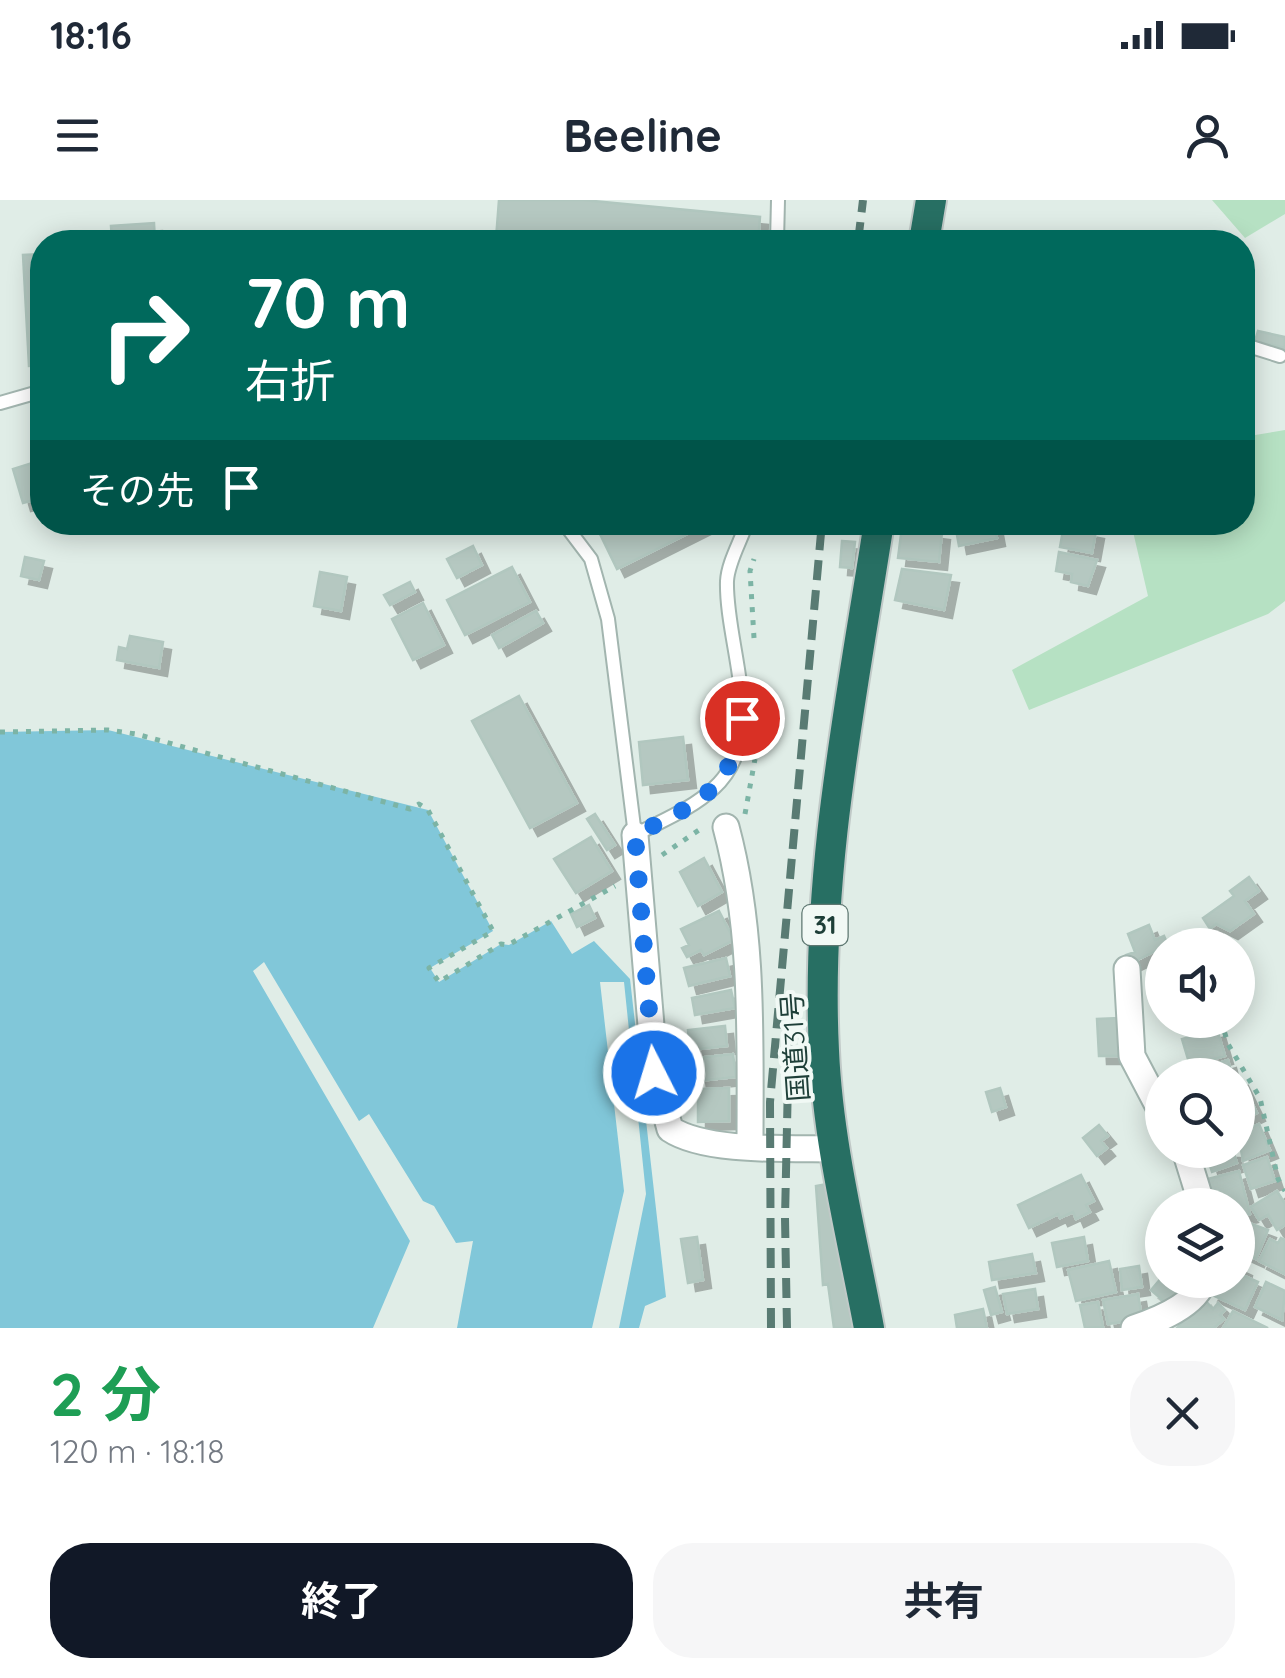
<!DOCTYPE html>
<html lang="ja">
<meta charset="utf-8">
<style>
:root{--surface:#fff;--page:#f6f6f7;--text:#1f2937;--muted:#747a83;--accent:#111827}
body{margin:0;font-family:Quicksand,"Noto Sans JP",sans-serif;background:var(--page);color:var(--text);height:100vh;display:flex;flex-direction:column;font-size:38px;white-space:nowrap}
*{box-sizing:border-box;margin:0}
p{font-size:32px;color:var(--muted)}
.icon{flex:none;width:55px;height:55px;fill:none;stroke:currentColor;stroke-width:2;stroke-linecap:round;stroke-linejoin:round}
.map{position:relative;height:1128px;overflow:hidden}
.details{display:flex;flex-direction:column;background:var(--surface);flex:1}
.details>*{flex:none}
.hud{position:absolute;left:30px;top:30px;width:1225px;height:305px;border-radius:40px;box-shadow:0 5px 25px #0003;background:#00695c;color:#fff;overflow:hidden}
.buttons{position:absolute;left:1145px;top:728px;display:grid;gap:20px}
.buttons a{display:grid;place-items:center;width:110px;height:110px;border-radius:50%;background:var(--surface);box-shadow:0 5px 25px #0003;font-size:50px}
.pin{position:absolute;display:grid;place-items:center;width:85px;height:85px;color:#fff;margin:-42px;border:5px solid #fff;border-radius:50%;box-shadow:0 2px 10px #0007}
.me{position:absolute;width:110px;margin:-55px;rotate:355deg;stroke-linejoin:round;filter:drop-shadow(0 0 8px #0008)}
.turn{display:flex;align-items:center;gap:35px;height:210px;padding:0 50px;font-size:45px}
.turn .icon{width:130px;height:130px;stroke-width:2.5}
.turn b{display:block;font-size:70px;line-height:85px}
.then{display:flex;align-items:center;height:95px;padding:0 50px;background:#0003;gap:20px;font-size:38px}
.round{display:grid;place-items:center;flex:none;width:105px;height:105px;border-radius:40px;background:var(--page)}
.overview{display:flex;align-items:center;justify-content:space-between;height:170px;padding:0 50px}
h1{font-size:60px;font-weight:700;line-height:75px;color:#1e9e55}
.button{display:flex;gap:20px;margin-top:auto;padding:20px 50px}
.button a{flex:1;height:115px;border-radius:40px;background:var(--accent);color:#fff;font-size:40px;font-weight:700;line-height:115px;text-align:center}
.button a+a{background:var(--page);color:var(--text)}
.status{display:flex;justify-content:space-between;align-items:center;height:70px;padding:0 50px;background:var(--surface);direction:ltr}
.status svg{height:28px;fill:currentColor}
header{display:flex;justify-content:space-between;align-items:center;height:130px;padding:0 50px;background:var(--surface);font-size:45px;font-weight:700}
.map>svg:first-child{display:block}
.green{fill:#b6e1c3}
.water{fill:#81c7d9}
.building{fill:#b5c8c1;stroke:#b1c7bf;stroke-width:2.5;filter:url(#shadow)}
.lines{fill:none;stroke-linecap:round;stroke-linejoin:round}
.lane-casing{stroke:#a2b5af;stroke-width:16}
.street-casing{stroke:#a2b5af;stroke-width:29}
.highway-casing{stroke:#c0c9c7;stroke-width:34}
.path{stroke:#7cb4a5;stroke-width:5;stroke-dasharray:5 8;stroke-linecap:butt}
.lane{stroke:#fff;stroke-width:12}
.street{stroke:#fff;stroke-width:25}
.highway{stroke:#276f63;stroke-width:30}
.rail{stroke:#597b73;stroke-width:8;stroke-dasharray:20 10;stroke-linecap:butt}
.route{stroke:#1a73e8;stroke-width:18;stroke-dasharray:0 32.4}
.labels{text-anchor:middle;stroke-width:8;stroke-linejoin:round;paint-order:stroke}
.shield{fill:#f1f9f5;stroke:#5d7771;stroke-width:2.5}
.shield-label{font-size:25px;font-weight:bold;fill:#1e3f38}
.street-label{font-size:28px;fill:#1e3f38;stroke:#f1f9f5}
</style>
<div class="status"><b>18:16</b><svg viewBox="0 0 49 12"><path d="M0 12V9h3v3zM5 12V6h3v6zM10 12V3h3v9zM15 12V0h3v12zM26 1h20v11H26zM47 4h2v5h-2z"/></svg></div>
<header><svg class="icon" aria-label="menu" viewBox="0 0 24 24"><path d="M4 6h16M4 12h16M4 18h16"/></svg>Beeline<svg class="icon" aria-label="person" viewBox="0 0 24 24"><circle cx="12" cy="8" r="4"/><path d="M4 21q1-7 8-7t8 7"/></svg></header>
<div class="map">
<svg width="1285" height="1128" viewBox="0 0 1285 1128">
<defs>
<filter id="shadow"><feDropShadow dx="8" dy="8" stdDeviation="0" flood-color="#0004"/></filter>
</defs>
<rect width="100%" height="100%" fill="#e0ede7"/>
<path class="green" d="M1212,0H1285V14L1245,38Z
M1285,230V401L1268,414L1029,510L1012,470L1148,396L1131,323L1242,322L1243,237Z"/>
<path class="water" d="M108,530L428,610L493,731L430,768L439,782L501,744L509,745L551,721L572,754L594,741L630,779L666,1097L645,1106L639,1128H619L646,994L624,782H600L624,991L592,1128H457L473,1041L456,1043L434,1006L423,1001L369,914L359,921L264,762L253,771L410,1041L373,1128H0V532Z"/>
<path class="building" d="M499,0H583L760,17L758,42L496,39Z
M154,23L155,42H112L111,26Z
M42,54V165L29,166L23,55Z
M1258,131L1285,137V148L1255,141Z
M42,260V298L23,303L13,269Z
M623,322H709V323L617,369L600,334Z
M994,322L997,338L959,346L955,324Z
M1064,325L1096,331L1092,353L1060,347Z
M902,327L942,332L939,362L898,358Z
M842,341L855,342L852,368L840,367Z
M473,346L482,365L457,378L447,359Z
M1059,352L1097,360L1088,386L1071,382L1072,374L1056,371Z
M25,357L44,361L39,380L21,376Z
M512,367L530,402L465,435L447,400Z
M902,369L951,375L944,410L895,400Z
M320,372L347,377L341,411L314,406Z
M410,382L415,392L390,405L384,395Z
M423,403L444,445L413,460L392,419Z
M536,411L543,423L499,448L492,435Z
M130,436L163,442L159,468L117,460L119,447L127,449Z
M519,496L577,603L530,628L472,521Z
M683,537L688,580L643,585L639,542Z
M595,614L615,645L607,650L587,619Z
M591,637L612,671L576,693L554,659Z
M704,658L722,692L698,706L680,672Z
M1249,677L1259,691L1245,701L1254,714L1230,731L1216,724L1210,729L1203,718L1234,696L1230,691Z
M589,705L595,718L577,727L571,714Z
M719,711L734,740L704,755L701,750L687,757L682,748L689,745L681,729Z
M1149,725L1155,740L1164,736L1168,745L1129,764L1126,755L1135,752L1128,734Z
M726,758L730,776L689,786L684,768Z
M731,790L735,808L695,815L692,798Z
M1119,818L1123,856H1099L1097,819Z
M725,826L727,846L690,850L688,830Z
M1217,829L1225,856L1190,866L1182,839Z
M733,854L736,877L699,881L696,858Z
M1228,860L1232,875H1189L1188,872Z
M1240,878L1257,913L1238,922V879Z
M729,888V921L698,922V889Z
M1000,888L1006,907L992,912L986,892Z
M1259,924L1270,950L1243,961L1238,933Z
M1099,925L1108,936L1101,941L1107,948L1097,956L1083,938Z
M1205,950H1233L1237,963L1212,972Z
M1267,957L1275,981L1251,989L1243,965Z
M1239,971L1250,1014L1238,1017V1005H1226L1224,1000L1213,1002L1208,979Z
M1081,975L1094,1001L1086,1005L1090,1012L1076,1019L1073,1012L1060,1018L1058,1014L1029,1028L1018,1005Z
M833,983L852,1128H834L828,1084L823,1085L816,986Z
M1277,991L1285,1004V1025L1277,1030L1268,1015L1259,1020L1251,1007Z
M1249,1023L1268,1030L1256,1059L1238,1051V1030Z
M697,1037L703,1080L688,1083L681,1039Z
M1084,1037L1088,1061L1057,1067L1052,1043Z
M1281,1038L1285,1040V1074L1259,1061L1270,1039L1278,1043Z
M1032,1054L1036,1073L992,1080L989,1062Z
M1109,1061L1116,1092L1076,1101L1068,1070Z
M1238,1065L1244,1068L1242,1075L1258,1082L1245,1110L1210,1094L1217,1080H1238Z
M1139,1066L1142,1087L1122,1090L1120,1069Z
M1162,1077L1188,1080L1167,1104L1151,1090Z
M1266,1082L1285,1091L1282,1120L1255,1107Z
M995,1087L1002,1112L991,1115L984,1090Z
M1035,1089L1038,1109L1007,1114L1003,1094Z
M1138,1094L1142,1119L1108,1124L1103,1100Z
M1203,1098L1213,1109L1218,1103L1225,1110L1220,1115L1224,1119L1214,1128H1177Z
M1098,1102L1103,1127L1085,1128L1080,1105Z
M983,1109L987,1128H957L955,1115Z
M1233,1111L1268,1128H1223Z"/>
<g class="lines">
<defs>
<path id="lane" d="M777,42L778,0
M1242,144L1280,156
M0,203L42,191
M563,322L591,359L608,419L635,635C661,621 692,609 714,588C770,537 725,445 727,381C728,362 741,341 747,322"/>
<path id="street" d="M726,627C754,731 750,838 750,945
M635,635L655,873L670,929C706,953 792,948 836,949
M1127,769L1132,856L1162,913
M1185,950L1202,1005
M1134,1128C1158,1120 1195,1106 1204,1080"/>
<path id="highway" d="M924,42L931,0
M869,1128C852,1037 828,943 824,851C815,673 852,497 879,322"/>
</defs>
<use href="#lane" class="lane-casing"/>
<use href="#street" class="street-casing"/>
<use href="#highway" class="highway-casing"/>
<path class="path" d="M754,438L750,371L754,359
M0,532L108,530L136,534L410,609L419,604L428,610L493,731L429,768L439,782L501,744L508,745L615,686
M745,614L755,559
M662,655L702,628
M1221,820L1228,844L1260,898L1278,979L1285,991"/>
<use href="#lane" class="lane"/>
<use href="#street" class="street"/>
<use href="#highway" class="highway"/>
<path class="rail" d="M858,42L863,0
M771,1128L770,902L822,322
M787,1128L785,1018L789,834"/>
</g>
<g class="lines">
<path class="route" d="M654,873L635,635C695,604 733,592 742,518"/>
</g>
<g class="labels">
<rect class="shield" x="802.5" y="705" width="45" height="40" rx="8"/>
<g class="shield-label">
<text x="825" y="734">31</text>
</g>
<g class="street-label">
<text transform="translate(795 847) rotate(-94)" y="10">国道31号</text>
</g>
</g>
</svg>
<div class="buttons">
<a><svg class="icon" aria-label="sound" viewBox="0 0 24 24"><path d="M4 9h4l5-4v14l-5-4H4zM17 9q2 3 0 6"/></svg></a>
<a><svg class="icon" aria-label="search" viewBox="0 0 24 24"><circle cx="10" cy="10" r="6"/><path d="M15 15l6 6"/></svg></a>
<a><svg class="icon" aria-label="layers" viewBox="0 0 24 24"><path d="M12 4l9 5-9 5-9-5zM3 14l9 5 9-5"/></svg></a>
</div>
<div class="pin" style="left:742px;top:518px;background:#d93025"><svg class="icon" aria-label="arrive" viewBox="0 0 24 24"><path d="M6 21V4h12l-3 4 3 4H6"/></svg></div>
<svg class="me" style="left:654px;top:873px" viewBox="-20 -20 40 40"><circle r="17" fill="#1a73e8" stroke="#fff" stroke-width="3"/><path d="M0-11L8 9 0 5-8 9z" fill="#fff"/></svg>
<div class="hud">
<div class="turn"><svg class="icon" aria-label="right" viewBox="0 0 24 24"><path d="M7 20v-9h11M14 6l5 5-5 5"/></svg><div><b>70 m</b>右折</div></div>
<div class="then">その先<svg class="icon" aria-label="arrive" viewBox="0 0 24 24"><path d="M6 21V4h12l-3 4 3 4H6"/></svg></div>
</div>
</div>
<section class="details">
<div class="overview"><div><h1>2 分</h1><p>120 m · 18:18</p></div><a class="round"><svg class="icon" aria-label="close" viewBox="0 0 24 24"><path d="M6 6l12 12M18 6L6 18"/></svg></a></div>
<div class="button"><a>終了</a><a>共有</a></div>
</section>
